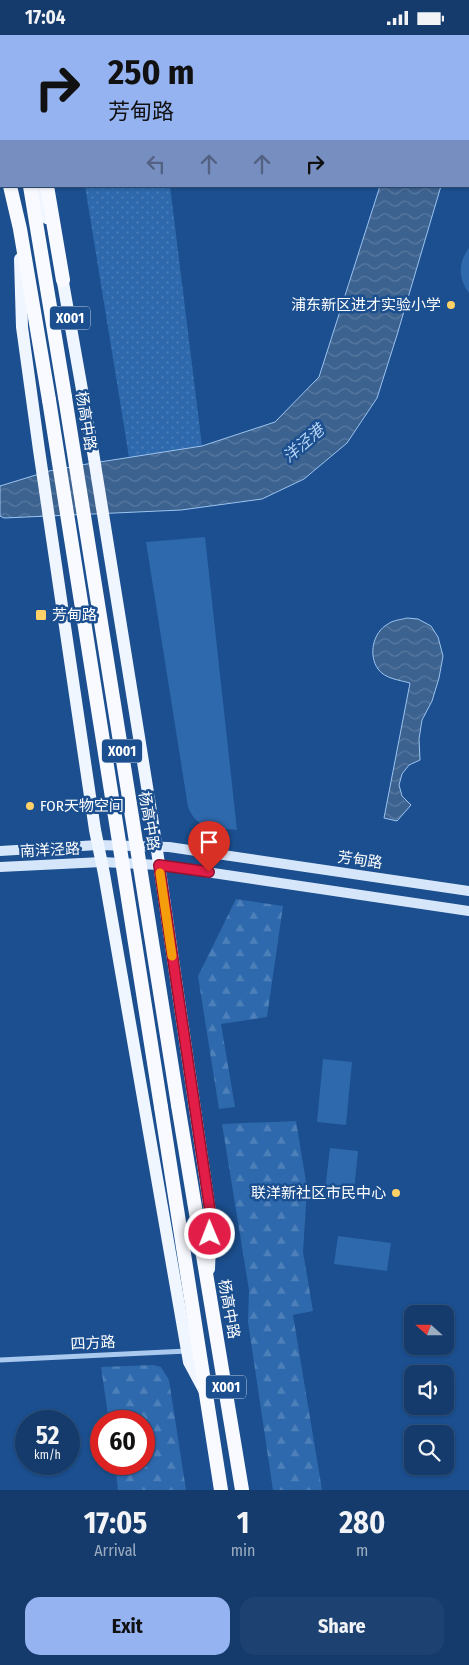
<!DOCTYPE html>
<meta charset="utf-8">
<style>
:root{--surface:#143b6b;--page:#1d4271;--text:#f1f3f6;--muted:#9dadc1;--line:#33557e;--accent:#95b2f1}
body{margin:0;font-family:"Fira Sans Condensed","Noto Sans SC",sans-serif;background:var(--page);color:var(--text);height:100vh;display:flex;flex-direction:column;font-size:19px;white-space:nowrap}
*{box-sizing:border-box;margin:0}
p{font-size:16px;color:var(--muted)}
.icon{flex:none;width:28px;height:28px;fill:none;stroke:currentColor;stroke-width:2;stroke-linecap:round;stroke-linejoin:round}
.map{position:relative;height:1455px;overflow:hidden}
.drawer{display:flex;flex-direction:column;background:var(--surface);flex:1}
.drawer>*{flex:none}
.hud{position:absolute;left:0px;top:0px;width:470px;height:152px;box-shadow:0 1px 4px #0004,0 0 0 1px var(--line);background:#95b2f1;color:#111;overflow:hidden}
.needle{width:32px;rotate:291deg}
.tools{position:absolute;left:404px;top:1270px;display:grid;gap:10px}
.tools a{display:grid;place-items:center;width:50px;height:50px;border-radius:10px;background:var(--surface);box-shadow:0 1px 4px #0004,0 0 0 1px var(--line);font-size:25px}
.speed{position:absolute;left:15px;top:1375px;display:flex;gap:10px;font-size:25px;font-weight:700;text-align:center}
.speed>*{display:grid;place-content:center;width:65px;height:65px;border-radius:50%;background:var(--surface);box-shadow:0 1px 4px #0004,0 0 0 1px var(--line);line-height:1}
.speed small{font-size:12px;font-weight:400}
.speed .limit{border:8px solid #d22;background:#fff;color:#111}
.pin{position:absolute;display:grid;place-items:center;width:42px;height:42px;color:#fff;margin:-51px -21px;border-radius:50% 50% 50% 0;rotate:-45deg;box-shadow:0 0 5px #0007}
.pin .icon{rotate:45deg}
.me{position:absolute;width:55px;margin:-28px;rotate:359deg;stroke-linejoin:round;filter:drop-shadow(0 0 4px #0008)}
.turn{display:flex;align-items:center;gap:18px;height:105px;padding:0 25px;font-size:22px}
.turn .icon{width:65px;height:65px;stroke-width:2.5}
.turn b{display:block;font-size:35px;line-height:42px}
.lanes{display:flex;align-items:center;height:48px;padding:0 25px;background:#0003;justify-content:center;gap:25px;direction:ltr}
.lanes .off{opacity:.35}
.eta{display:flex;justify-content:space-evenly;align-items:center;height:85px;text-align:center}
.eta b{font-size:30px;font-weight:700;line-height:35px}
.action{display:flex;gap:10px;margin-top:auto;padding:10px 25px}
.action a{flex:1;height:58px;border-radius:15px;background:var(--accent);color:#111;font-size:20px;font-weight:700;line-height:58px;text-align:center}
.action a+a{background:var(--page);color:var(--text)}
.status{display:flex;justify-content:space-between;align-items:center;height:35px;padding:0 25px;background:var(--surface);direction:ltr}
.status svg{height:14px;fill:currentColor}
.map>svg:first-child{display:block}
.grass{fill:#2e69ad}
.forest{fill:url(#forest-firs)}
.garden{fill:url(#garden-dots)}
.water{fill:url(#water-waves);stroke:#9cc4f0}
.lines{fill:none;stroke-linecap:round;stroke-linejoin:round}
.minor{stroke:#a9c9ee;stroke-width:5}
.secondary{stroke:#d6e6fa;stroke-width:10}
.primary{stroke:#f0f6ff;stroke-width:12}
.trunk{stroke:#f8faff;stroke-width:14}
.trunk-bridge{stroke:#f8faff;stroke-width:14}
.route-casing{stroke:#92132f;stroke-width:12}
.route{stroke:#e11d48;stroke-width:9}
.slow{stroke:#f59e0b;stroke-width:9}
.poi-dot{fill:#ffd166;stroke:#1b4f8f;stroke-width:2}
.labels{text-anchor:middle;stroke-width:5;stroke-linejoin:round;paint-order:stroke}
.shield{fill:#1b4f8f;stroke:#bbcadd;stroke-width:1}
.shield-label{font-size:14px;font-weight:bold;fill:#fff}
.poi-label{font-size:15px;fill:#fff;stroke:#1b4f8f;text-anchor:end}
.street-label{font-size:15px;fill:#fff;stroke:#1b4f8f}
.water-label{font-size:16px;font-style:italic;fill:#b5d3f5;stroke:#1b4f8f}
</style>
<div class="status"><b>17:04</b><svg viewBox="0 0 49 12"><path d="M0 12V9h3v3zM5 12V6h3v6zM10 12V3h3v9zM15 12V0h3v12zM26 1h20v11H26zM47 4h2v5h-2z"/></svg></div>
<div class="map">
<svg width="469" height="1455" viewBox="0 0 469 1455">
<defs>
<pattern id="forest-firs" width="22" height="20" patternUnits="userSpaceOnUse" patternTransform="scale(1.25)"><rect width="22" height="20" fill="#2e69ad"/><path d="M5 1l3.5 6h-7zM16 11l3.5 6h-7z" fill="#4d80b9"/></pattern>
<pattern id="garden-dots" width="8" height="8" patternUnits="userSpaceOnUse" patternTransform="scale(1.25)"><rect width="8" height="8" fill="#2e69ad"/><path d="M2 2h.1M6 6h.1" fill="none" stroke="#4d80b9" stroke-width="1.8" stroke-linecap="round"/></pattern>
<pattern id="water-waves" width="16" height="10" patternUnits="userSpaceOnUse" patternTransform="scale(1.25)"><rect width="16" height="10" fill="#3c6290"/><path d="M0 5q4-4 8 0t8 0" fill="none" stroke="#597aa1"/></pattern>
</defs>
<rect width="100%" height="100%" fill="#1b4f8f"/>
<path class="grass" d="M469,213V258C458,244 458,227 469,213Z
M205,502L237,795C213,792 198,796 188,772L146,507Z
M323,1024L352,1027L346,1090L317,1087Z
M330,1113L358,1116L354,1157L325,1155Z
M338,1201L391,1208L387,1236L334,1229Z"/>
<path class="forest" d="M236,864L283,871L267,982L221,989L235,1072L219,1074L198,941Z
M296,1086L307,1153L303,1217L313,1276L293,1280L322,1455H273L248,1287L249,1255L222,1089Z
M153,1330L161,1332L169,1345L186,1455H118L115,1429H144V1386H109L101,1332Z"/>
<path class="garden" d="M85,151H170L202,411L129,422Z"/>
<path class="water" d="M380,151H441L397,300L377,363L347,408L304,444L262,464L181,475L4,483L0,481V451L49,436L87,429L202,411L275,387L319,342Z
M407,583L418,584L431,591L438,602L443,621L439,643L432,666L422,685L419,704L420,725L409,730L402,739L399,750L402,761L411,770L397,786L384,783L410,648C400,645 385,644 378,634C368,620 373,597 388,589C393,585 400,585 407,583Z"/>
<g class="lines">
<path class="minor" d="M0,1325L187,1316"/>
<path class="secondary" d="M0,816L98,810L169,812L469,856
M0,832L102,827L159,830L469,876"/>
<path class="primary" d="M11,0L12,1
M39,151L47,183
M20,224L22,292L39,415L95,795L104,839L189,1327L204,1355
M61,236L93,417L154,795L211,1183L209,1234"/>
<path class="trunk" d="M4,0V1
M22,0L23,1
M0,110L1,115
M10,151L20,194L49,365
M30,151L65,362
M47,151L63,245
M178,1070L242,1455
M161,1072L221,1455"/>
<path class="trunk-bridge" d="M65,362L178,1070
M49,365L161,1072"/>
</g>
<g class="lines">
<defs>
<path id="route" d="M209,837L159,830L211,1182L210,1199"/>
</defs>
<use href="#route" class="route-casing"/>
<use href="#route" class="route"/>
<path class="slow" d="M160,838L172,921"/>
</g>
<g class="poi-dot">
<circle cx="451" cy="270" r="5"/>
<rect x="35" y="574" width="12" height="12" rx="2.5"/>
<circle cx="30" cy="771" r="5"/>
<circle cx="396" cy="1158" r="5"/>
</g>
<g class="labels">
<g class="shield">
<rect x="50" y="271.5" width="40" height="23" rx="4"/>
<rect x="102" y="704.5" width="40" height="23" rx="4"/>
<rect x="206" y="1340.5" width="40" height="23" rx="4"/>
</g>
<g class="shield-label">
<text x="70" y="288">X001</text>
<text x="122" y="721">X001</text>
<text x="226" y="1357">X001</text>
</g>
<g class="poi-label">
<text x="441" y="275">浦东新区进才实验小学</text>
<text x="52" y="585" text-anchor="start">芳甸路</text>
<text x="40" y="776" text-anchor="start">FOR天物空间</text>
<text x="386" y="1163">联洋新社区市民中心</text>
</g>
<g class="street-label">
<text transform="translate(86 386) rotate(81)" y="5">杨高中路</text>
<text transform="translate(149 786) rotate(81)" y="5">杨高中路</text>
<text transform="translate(50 815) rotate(-3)" y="5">南洋泾路</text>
<text transform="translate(360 825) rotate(8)" y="5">芳甸路</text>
<text transform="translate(229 1274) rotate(80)" y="5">杨高中路</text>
<text transform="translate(93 1308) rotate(-3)" y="5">四方路</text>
</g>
<g class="water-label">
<text transform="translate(303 408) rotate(-41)" y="6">洋泾港</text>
</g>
</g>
</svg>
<div class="tools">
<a><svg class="needle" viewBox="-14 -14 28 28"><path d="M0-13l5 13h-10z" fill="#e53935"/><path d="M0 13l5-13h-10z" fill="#9dadc1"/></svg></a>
<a><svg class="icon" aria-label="sound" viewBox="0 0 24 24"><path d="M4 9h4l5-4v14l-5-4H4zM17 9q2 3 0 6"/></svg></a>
<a><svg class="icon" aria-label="search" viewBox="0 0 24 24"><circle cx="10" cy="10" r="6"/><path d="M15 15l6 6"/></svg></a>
</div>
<div class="speed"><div>52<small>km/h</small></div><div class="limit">60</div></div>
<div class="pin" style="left:209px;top:837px;background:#d93025"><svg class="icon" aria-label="arrive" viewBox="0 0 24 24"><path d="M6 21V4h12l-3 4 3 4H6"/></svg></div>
<svg class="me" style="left:210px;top:1199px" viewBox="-20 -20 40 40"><circle r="17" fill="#e11d48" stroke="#fff" stroke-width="3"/><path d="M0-11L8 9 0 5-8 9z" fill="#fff"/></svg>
<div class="hud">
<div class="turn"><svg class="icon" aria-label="right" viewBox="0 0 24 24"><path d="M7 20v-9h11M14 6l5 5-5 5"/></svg><div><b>250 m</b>芳甸路</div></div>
<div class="lanes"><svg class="icon off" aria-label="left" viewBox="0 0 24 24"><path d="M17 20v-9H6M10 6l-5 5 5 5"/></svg><svg class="icon off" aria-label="ahead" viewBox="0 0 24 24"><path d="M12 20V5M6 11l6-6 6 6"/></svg><svg class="icon off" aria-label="ahead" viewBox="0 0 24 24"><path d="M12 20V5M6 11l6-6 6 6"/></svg><svg class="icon" aria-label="right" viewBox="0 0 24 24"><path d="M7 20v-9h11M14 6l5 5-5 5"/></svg></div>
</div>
</div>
<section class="drawer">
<div class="eta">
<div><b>17:05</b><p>Arrival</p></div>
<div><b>1</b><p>min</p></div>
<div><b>280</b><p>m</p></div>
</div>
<div class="action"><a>Exit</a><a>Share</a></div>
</section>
